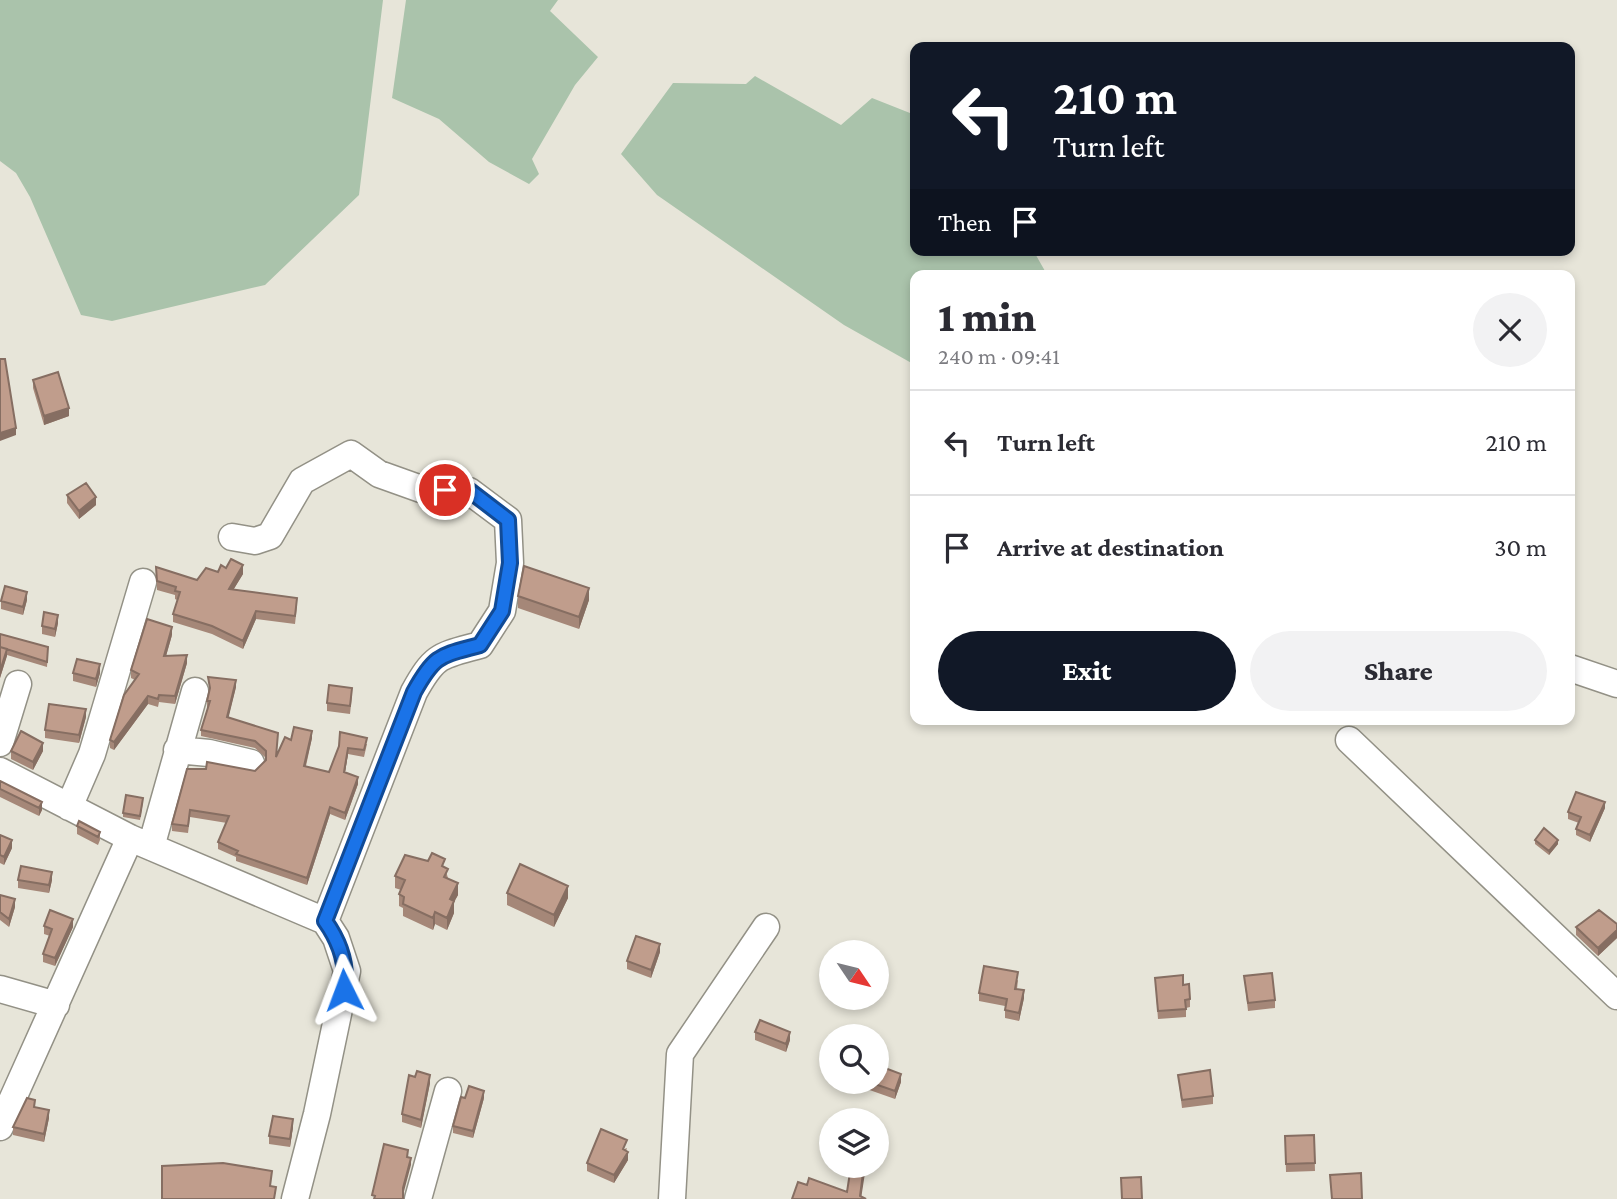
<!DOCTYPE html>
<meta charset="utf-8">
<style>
:root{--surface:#fff;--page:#f2f2f3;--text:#2b2b33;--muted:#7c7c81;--line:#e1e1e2;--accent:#111827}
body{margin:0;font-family:"Crimson Pro",serif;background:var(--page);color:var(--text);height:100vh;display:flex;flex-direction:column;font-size:26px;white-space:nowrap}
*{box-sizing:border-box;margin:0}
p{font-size:23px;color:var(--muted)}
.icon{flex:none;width:38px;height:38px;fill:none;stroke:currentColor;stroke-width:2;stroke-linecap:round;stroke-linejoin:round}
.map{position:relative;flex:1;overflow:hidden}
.details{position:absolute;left:910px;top:270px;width:665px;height:455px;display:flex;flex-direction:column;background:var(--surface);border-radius:14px;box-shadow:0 4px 10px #0003}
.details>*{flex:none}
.hud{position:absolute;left:910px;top:42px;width:665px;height:214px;border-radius:14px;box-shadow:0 4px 10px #0003;background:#111827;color:#fff;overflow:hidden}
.needle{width:46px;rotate:125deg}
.fabs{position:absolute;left:819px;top:940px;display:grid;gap:14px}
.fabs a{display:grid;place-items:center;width:70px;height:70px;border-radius:50%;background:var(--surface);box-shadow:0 4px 10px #0003;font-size:35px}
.pin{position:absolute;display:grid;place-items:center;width:60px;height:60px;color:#fff;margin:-30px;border:4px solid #fff;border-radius:50%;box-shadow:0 2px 7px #0007}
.me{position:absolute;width:77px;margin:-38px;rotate:357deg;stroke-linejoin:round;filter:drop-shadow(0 0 5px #0008)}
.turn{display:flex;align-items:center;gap:24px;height:147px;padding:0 28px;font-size:32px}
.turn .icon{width:91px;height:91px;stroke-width:2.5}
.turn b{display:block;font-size:49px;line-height:60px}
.then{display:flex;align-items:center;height:66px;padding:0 28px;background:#0003;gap:14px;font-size:26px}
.round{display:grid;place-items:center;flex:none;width:74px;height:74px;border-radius:37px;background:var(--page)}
.summary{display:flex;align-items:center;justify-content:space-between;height:119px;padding:0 28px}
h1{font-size:42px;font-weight:800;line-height:52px}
.action{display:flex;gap:14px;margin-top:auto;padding:14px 28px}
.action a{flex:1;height:80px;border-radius:42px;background:var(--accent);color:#fff;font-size:28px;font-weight:800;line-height:80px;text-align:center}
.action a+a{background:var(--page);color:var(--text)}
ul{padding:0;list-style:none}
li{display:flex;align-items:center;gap:21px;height:105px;padding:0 28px;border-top:2px solid var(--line)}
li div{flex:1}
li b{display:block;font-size:26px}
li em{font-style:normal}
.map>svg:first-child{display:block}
.green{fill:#aac3ab}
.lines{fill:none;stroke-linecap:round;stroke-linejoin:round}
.minor-casing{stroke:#939186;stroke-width:29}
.minor{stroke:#fff;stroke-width:26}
.wall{fill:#a58778}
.shaded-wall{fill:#866e62}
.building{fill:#c09d8c;stroke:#866e62;stroke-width:2}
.route-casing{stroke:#114b97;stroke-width:18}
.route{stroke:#1a73e8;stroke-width:12}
</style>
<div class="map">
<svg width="1617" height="1199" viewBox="0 0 1617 1199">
<rect width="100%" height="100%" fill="#e7e5d9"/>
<path class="green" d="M0,0H383L359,195L265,285L112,321L81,315L30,197L16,173L0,161Z
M406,0H558L550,11L598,57L575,85L532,159L539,174L529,184L489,162L439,119L392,98Z
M755,76L841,125L872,98L915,115V250H1033L1045,271L1043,275H915V365L844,325L657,195L621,154L673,83L746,84Z"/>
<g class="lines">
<defs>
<path id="minor" d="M232,537L255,541L270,536L302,481L351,454L379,474L421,489L469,491L508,520L510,563L502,611L480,645C440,656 435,654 414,692L325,921
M1570,668L1617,684
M1349,740L1617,996
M0,743L18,684
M177,750L209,753L251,763
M0,771L130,838L325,921L336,938L347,971L317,1114L295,1199
M69,807L92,754L143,582
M151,847L195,691
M0,989L56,1005
M0,1127L130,838
M418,1199L448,1091
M672,1199L680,1054L766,927"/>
</defs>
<use href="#minor" class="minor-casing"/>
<use href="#minor" class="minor"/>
</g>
<path class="wall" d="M33,380L69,416L44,425L33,388Z
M67,495L96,505L79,519L67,503Z
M156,567L197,580L218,572L243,574L233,590L297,606L295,624L256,619L243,649L212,634L173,622V614L177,600L175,599V595L157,590Z
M518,596L589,600L579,629L518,608Z
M27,600L23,615L1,609V601Z
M58,623L55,637L42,634V626Z
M0,634L48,647L47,667L7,655L0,678Z
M172,635L166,656L187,663L175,704L159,702L158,707L148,704L114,750L110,748V740L135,680L131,678V670Z
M73,673H100L96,687L73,681Z
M208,677L236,687L228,718L277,756L291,740L312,738L306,766L329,772L339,746L367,744L364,757L348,754L345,772L358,784L345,820L330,814L307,885L236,861V857L218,849V842L227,823L190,817L188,833L172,831V824L187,769L255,771L266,761V758L255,748L201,736V730L208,708H207V701L210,690Z
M352,696L350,714L327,711V703Z
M86,717L79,743L45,738V730Z
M11,751H43L33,770L11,759Z
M0,781L42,810L39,816L0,797Z
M143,802L140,820L123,817V813Z
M1605,808L1590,842L1576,835V829L1579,823L1568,819V812Z
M77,826L100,832V840L98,845L77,834Z
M0,835L12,848L4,865L0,863Z
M1535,840L1558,844L1549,855L1535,844Z
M445,868L448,878L458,895L454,902V913L447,930L435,924L433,930L403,916V908L399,906V894L401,890L395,888V876Z
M18,880H52L49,893L18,888Z
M507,893L568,898L554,927L507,905Z
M0,895L15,907L9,927L0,920Z
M1617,924V938L1598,956L1576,935V927Z
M44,926L73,927L55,966L43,962V954L50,936L44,934Z
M660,952L651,978L627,969V961Z
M1244,976L1275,1000V1008L1248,1011Z
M1155,978L1190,999V1007L1186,1008V1017L1158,1019Z
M1018,980L1017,989L1024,998L1019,1021L1005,1018V1006L979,1001V993Z
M755,1032L790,1040L786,1052L755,1040Z
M1178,1075L1213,1096V1104L1182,1108Z
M415,1077L430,1083L421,1128L402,1122V1114Z
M861,1082H901L895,1099L861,1087Z
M484,1098L473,1138L453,1133V1126Z
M35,1107L49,1118L44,1142L13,1135V1127Z
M293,1127L290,1147L269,1144V1136Z
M1314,1135L1315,1171L1286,1172L1285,1136Z
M627,1148L626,1151L628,1160L614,1183L587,1171V1163Z"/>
<path class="shaded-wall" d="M69,408V416L44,425V416Z
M16,428V435L0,441V433Z
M96,497V505L79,519V511Z
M243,565V574L229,597V589Z
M589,588V600L579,629V617Z
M27,592V600L23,615V607Z
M256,611V619L243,649V641Z
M58,615V623L55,637V629Z
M172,627V635L164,663V656Z
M7,649V656L0,678V671Z
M187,655V663L175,704V696Z
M100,664V673L96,687V679Z
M236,680V687L227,724V717Z
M148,696V704L114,750V742Z
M86,709V717L79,743V735Z
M312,731V738L304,772V766Z
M43,743V751L33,770V762Z
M348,748V754L344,779V772Z
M358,777V784L345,820V813Z
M42,802V810L39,816V808Z
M1605,802V808L1590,842V835Z
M330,807V814L307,885V878Z
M12,840V848L4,865V857Z
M1558,840V844L1549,855V851Z
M52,872V880L49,893V885Z
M458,883V895L454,902V913L447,930V918L450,899Z
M568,886V898L554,927V915Z
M15,899V907L9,927V919Z
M435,912V924L433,930V918Z
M73,919V927L55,966V958Z
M1617,930V938L1598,956V948Z
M660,944V952L651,978V970Z
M1024,990V998L1019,1021V1013Z
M790,1032V1040L786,1052V1044Z
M901,1074V1082L895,1099V1091Z
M430,1075V1083L421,1128V1120Z
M484,1091V1098L473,1138V1131Z
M49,1110V1118L44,1142V1134Z
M293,1119V1127L290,1147V1139Z
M628,1152V1160L614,1183V1175Z
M411,1158V1165L403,1195V1188Z
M864,1166L865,1173L861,1199H860Z"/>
<path class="building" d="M0,359H5L16,428L0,433Z
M58,372L69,408L44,416L33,380Z
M86,483L96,497L79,511L67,495Z
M231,559L243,565L229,589L297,598L295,616L256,611L243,641L212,626L173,614L180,592L175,591L176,587L157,581L156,567L197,580L206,568L218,572L221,565L226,568Z
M524,566L589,588L579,617L518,596Z
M5,586L27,592L23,607L1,601Z
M44,612L58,615L55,629L42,626Z
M147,619L172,627L164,656L187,655L175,696L159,695L158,699L148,696L114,742L110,740L124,695L139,674L131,670Z
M0,634L48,647L47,662L0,647Z
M0,647L7,649L0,671Z
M77,659L100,664L96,679L73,673Z
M208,677L236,680L227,717L278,733L276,757L285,737L291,740L294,727L312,731L304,766L329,772L339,746L340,732L367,738L364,750L348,748L344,772L358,777L345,813L330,807L307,878L236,854L238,851L218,842L229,816L190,810L188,826L172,824L187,769H206L207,762L255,771L266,760V751L255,741L201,730L210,701H207L210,688Z
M329,685L352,688L350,706L327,703Z
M49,704L86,709L79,735L45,730Z
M21,731L43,743L33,762L11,751Z
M0,781L42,802L39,808L0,789Z
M1576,792L1605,802L1590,835L1576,829L1581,817L1568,812Z
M126,795L143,798L140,816L123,813Z
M79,821L100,832L98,837L77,826Z
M1544,828L1558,840L1549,851L1535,840Z
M0,835L12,840L4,857L0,855Z
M432,853L445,859L442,866L448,869L444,877L458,883L450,899L454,901L447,918L435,912L433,918L403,904L404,897L399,894L405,880L395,876L405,855L428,861Z
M520,864L568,886L554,915L507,893Z
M21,866L52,872L49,885L18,880Z
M0,895L15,899L9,919L0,912Z
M50,910L73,919L55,958L43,954L52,929L44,926Z
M1599,910L1617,924V930L1598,948L1576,927Z
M636,936L660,944L651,970L627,961Z
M984,966L1018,972L1015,989L1024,990L1019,1013L1005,1010L1007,999L979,993Z
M1272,973L1275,1000L1248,1003L1244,976Z
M1183,975V985L1189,984L1190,999L1185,1000L1186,1009L1158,1011L1155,978Z
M760,1020L790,1032L786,1044L755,1032Z
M877,1065L901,1074L895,1091L869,1082H877Z
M1210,1070L1213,1096L1182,1100L1178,1075Z
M417,1071L430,1075L421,1120L402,1114L409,1075L415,1077Z
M469,1086L484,1091L473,1131L453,1126L461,1097L465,1098Z
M27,1098L35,1100L34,1107L49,1110L44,1134L13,1127Z
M273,1116L293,1119L290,1139L269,1136Z
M601,1129L627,1140L623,1149L628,1152L614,1175L587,1163Z
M1314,1135L1315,1163L1286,1164L1285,1136Z
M384,1144L408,1150L407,1157L411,1158L403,1188V1199H374L375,1196L372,1195Z
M223,1163L272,1171L270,1186L276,1187L274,1199H162V1166Z
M851,1166H864L860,1196L866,1199H792L798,1182L807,1185L809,1178L847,1192Z
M1361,1173L1362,1199H1332L1330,1175Z
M1141,1177L1142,1199H1122L1121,1178Z"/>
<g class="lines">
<defs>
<path id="route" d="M344,990C348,964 340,942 325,921L414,692C435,654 440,656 480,645L502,611L510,563L508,520L470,491L445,490"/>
</defs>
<use href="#route" class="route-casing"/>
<use href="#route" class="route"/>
</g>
</svg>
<div class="fabs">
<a><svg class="needle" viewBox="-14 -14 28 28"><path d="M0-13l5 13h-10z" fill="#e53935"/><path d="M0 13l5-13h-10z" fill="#7c7c81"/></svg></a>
<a><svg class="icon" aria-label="search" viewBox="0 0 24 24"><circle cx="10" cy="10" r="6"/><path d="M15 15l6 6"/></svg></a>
<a><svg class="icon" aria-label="layers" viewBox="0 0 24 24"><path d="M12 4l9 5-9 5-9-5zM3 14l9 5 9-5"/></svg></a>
</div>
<div class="pin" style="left:445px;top:490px;background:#d93025"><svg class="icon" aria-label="arrive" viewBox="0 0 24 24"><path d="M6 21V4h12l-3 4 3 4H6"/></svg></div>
<svg class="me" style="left:344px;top:990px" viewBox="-20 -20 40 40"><path d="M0-17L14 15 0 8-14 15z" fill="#1a73e8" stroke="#fff" stroke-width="4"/></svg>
<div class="hud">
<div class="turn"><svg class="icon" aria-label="left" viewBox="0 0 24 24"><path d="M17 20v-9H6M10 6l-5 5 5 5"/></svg><div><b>210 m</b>Turn left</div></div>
<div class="then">Then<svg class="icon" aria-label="arrive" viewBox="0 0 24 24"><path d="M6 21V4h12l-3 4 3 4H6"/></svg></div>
</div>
<section class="details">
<div class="summary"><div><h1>1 min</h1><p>240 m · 09:41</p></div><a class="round"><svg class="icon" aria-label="close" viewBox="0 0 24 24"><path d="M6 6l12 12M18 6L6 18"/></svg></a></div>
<ul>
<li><svg class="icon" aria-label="left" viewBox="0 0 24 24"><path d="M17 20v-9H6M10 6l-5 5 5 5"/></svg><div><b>Turn left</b></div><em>210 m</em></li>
<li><svg class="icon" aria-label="arrive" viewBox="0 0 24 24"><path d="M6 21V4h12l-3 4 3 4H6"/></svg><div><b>Arrive at destination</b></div><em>30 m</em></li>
</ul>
<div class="action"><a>Exit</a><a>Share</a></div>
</section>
</div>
